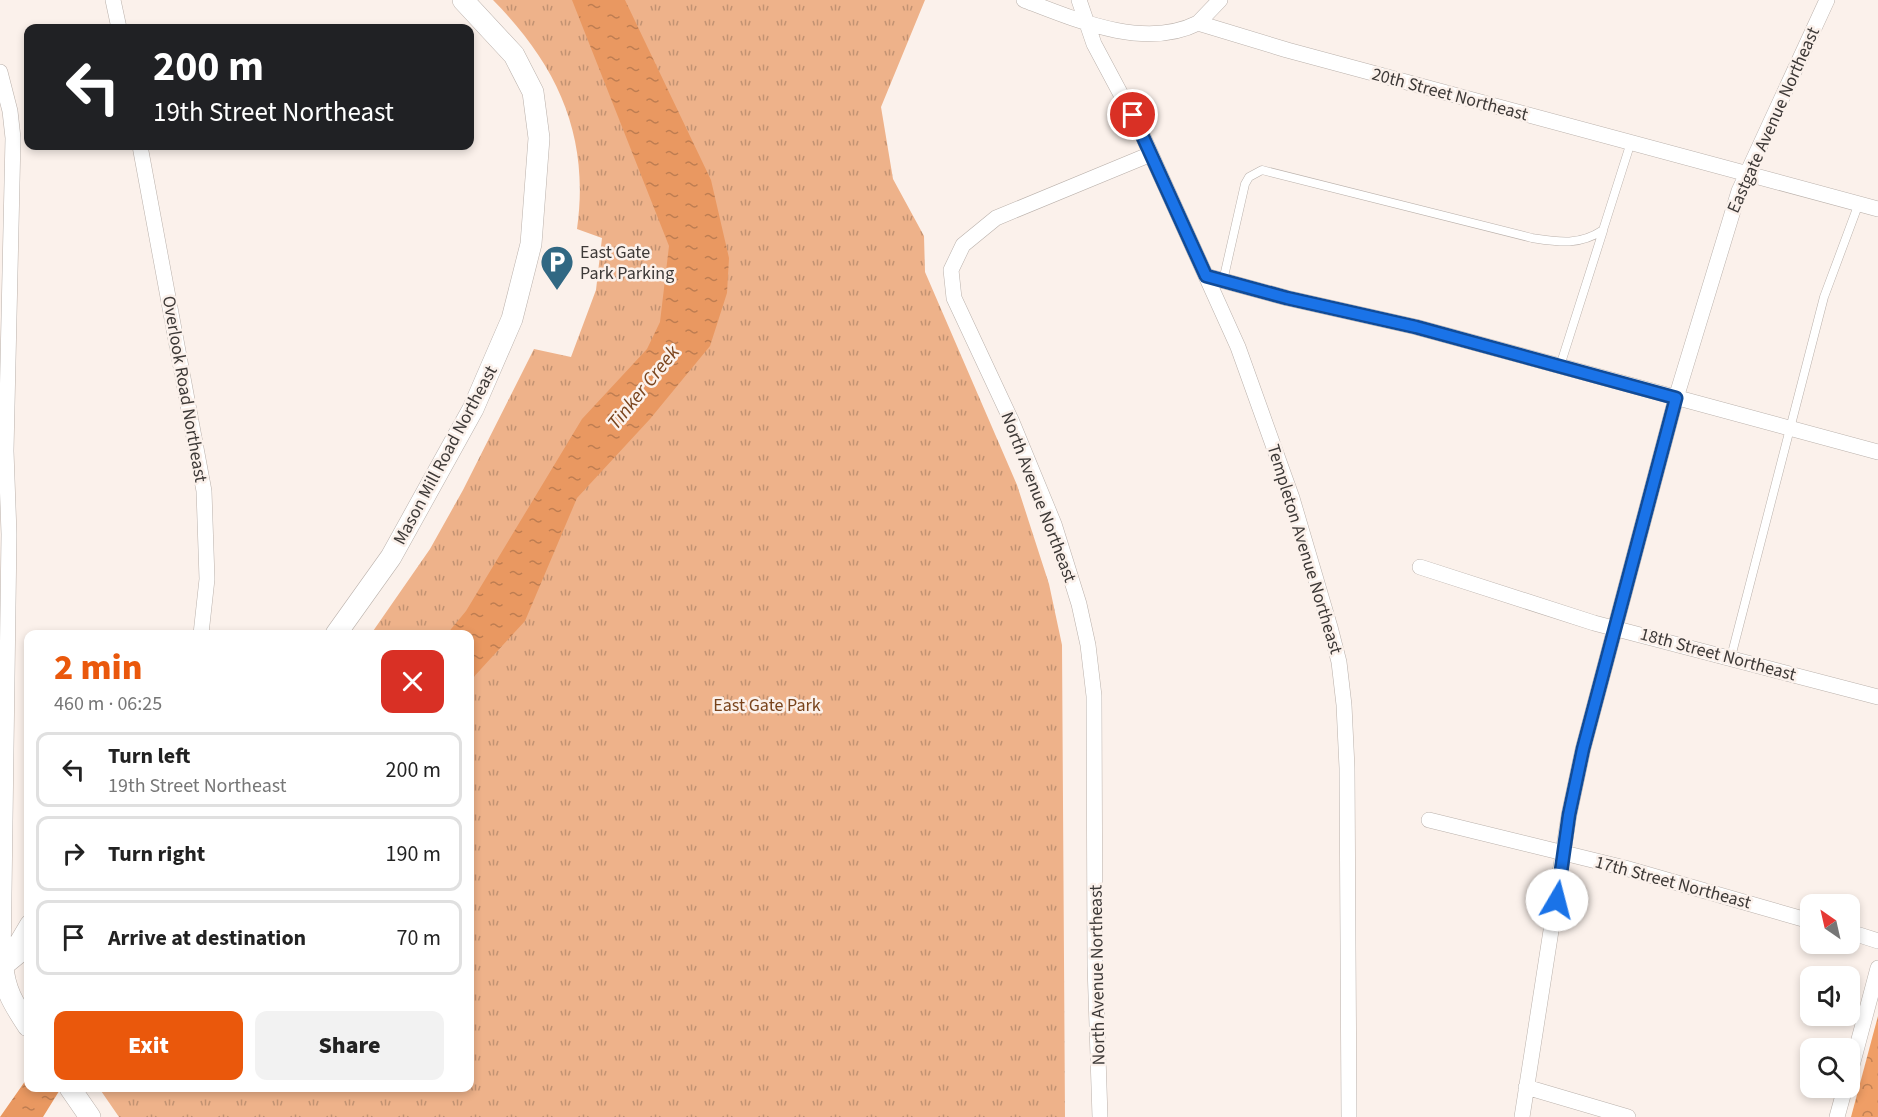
<!DOCTYPE html>
<meta charset="utf-8">
<style>
:root{--surface:#fff;--page:#f2f2f2;--text:#222;--muted:#767676;--line:#e0e0e0;--accent:#ea580c}
body{margin:0;font-family:"Source Sans 3",sans-serif;background:var(--page);color:var(--text);height:100vh;display:flex;flex-direction:column;font-size:22px;white-space:nowrap}
*{box-sizing:border-box;margin:0}
p{font-size:20px;color:var(--muted)}
.icon{flex:none;width:33px;height:33px;fill:none;stroke:currentColor;stroke-width:2;stroke-linecap:round;stroke-linejoin:round}
.map{position:relative;flex:1;overflow:hidden}
.panel{position:absolute;left:24px;top:630px;width:450px;height:462px;display:flex;flex-direction:column;background:var(--surface);border-radius:12px;box-shadow:0 3px 9px #0003}
.panel>*{flex:none}
.banner{position:absolute;left:24px;top:24px;width:450px;height:126px;border-radius:12px;box-shadow:0 3px 9px #0003;background:#202124;color:#fff;overflow:hidden}
.needle{width:39px;rotate:326deg}
.controls{position:absolute;left:1800px;top:894px;display:grid;gap:12px}
.controls a{display:grid;place-items:center;width:60px;height:60px;border-radius:12px;background:var(--surface);box-shadow:0 3px 9px #0003;font-size:30px}
.pin{position:absolute;display:grid;place-items:center;width:51px;height:51px;color:#fff;margin:-26px;border:3px solid #fff;border-radius:50%;box-shadow:0 2px 6px #0007}
.me{position:absolute;width:66px;margin:-33px;rotate:8deg;stroke-linejoin:round;filter:drop-shadow(0 0 4px #0008)}
.turn{display:flex;align-items:center;gap:21px;height:126px;padding:0 30px;font-size:27px}
.turn .icon{width:78px;height:78px;stroke-width:2.5}
.turn b{display:block;font-size:42px;line-height:51px}
.round{display:grid;place-items:center;flex:none;width:63px;height:63px;border-radius:12px;background:var(--page)}
.summary{display:flex;align-items:center;justify-content:space-between;height:102px;padding:0 30px}
h1{font-size:36px;font-weight:800;line-height:45px;color:var(--accent)}
.action{display:flex;gap:12px;margin-top:auto;padding:12px 30px}
.action a{flex:1;height:69px;border-radius:12px;background:var(--accent);color:#fff;font-size:24px;font-weight:800;line-height:69px;text-align:center}
.action a+a{background:var(--page);color:var(--text)}
ul{padding:0;list-style:none}
li{display:flex;align-items:center;gap:18px;height:75px;margin:0 12px 9px;padding:0 18px;border:3px solid var(--line);border-radius:12px}
li div{flex:1}
li b{display:block;font-size:22px}
li em{font-style:normal}
.map>svg:first-child{display:block}
.forest{fill:url(#forest-crowns)}
.park{fill:url(#park-tufts)}
.water{fill:url(#water-ripples)}
.lines{fill:none;stroke-linecap:round;stroke-linejoin:round}
.lane-casing{stroke:#bab1ab;stroke-width:9}
.street-casing{stroke:#bab1ab;stroke-width:16}
.secondary-casing{stroke:#bab1ab;stroke-width:22}
.lane{stroke:#fff;stroke-width:8}
.street{stroke:#fff;stroke-width:15}
.secondary{stroke:#fff;stroke-width:21}
.route-casing{stroke:#114b97;stroke-width:15}
.route{stroke:#1a73e8;stroke-width:10}
.labels{text-anchor:middle;stroke-width:5;stroke-linejoin:round;paint-order:stroke}
.street-label{font-size:18px;fill:#3d3937;stroke:#fbf1eb}
.poi-label{font-size:18px;fill:#3d3937;stroke:#fbf1eb;text-anchor:start}
.park-label{font-size:18px;fill:#78431b;stroke:#fbf1eb}
.water-label{font-size:20px;font-style:italic;fill:#7b451e;stroke:#fbf1eb}
</style>
<div class="map">
<svg width="1878" height="1117" viewBox="0 0 1878 1117">
<defs>
<pattern id="forest-crowns" width="20" height="18" patternUnits="userSpaceOnUse" patternTransform="scale(1.5)"><rect width="20" height="18" fill="#ef9e66"/><path d="M2 6a3 3 0 1 1 6 0M12 15a3 3 0 1 1 6 0" fill="none" stroke="#c38255"/></pattern>
<pattern id="park-tufts" width="24" height="20" patternUnits="userSpaceOnUse" patternTransform="scale(1.5)"><rect width="24" height="20" fill="#eeb28a"/><path d="M3 7l-1-3M5 7V3M7 7l1-3M15 17l-1-3M17 17v-4M19 17l1-3" fill="none" stroke="#c29272"/></pattern>
<pattern id="water-ripples" width="26" height="14" patternUnits="userSpaceOnUse" patternTransform="scale(1.5)"><rect width="26" height="14" fill="#e99861"/><path d="M2 4q2-2 4 0t4 0M15 11q2-2 4 0t4 0" fill="none" stroke="#be7d51"/></pattern>
</defs>
<rect width="100%" height="100%" fill="#fbf1eb"/>
<path class="forest" d="M1878,1016V1117H1851Z"/>
<path class="park" d="M493,0H925L881,107L893,179L924,236L925,272L1017,485L1049,584L1062,645L1065,1117H119L99,1088H470V634H371L430,549L463,490L534,349L571,357L596,290L602,238L577,229C590,136 558,66 493,0Z"/>
<path class="water" d="M572,0H625L711,180L729,258L727,293L710,346L650,419L577,498L525,621L470,681V634H447L466,611L582,419L647,349L660,322L669,246Z
M28,1077V1088H61L43,1117H0Z"/>
<g class="lines">
<defs>
<path id="lane" d="M1223,281L1245,184L1249,177L1262,170L1532,238C1558,242 1579,246 1603,230L1631,142
M1560,366L1603,231
M1731,657L1824,297L1859,203"/>
<path id="street" d="M113,0L119,28
M1024,0C1076,20 1145,50 1198,23L1287,50L1878,209
M1079,0L1094,44L1141,132L1238,347L1292,498L1330,627L1339,662L1344,705L1347,768L1349,1117
M1198,23L1220,0
M0,72L10,111L13,138L6,451L9,534L3,965
M140,146L204,491L207,579L201,634
M1206,276L1287,298L1416,327L1878,452
M1420,567L1594,623L1878,697
M1429,820L1625,868L1810,921
M1850,932L1878,941
M9,955L28,923
M1850,1073L1878,968
M1526,1087L1628,1117
M1100,1117L1095,965L1094,696L1088,645L1079,604L1054,524L1012,422L954,298L951,270L963,245L996,218L1151,154
M1522,1117L1569,815L1583,749L1676,398L1739,191L1827,0
M1837,1117L1845,1088"/>
<path id="secondary" d="M336,634L391,557L473,409L512,319L531,244L539,138L533,92L514,55L463,0
M3,965C4,990 15,1006 28,1026
M0,968L28,945
M70,1088L90,1117"/>
</defs>
<use href="#lane" class="lane-casing"/>
<use href="#street" class="street-casing"/>
<use href="#secondary" class="secondary-casing"/>
<use href="#lane" class="lane"/>
<use href="#street" class="street"/>
<use href="#secondary" class="secondary"/>
</g>
<g class="lines">
<defs>
<path id="route" d="M1133,115L1206,276L1287,298L1416,327L1676,398L1583,749L1569,815L1557,900"/>
</defs>
<use href="#route" class="route-casing"/>
<use href="#route" class="route"/>
</g>
<defs>
<symbol id="parking-pin" viewBox="-11 -11 22 30"><path d="M0 17L-7.5 6A9.5 9.5 0 1 1 7.5 6Z" fill="#316883" stroke="#fbf1eb"/><path d="M-3.5-5.5H1a3.5 3.5 0 0 1 0 7H-1V5.5H-3.5ZM-1-3.4V-.6H.8a1.4 1.4 0 0 0 0-2.8Z" fill="#fff"/></symbol>
</defs>
<g fill-rule="evenodd">
<use href="#parking-pin" x="538" y="243" width="38" height="52"/>
</g>
<g class="labels">
<g class="street-label">
<text transform="translate(1450 94) rotate(15)" y="6">20th Street Northeast</text>
<text transform="translate(1773 120) rotate(-66)" y="6">Eastgate Avenue Northeast</text>
<text transform="translate(185 389) rotate(80)" y="6">Overlook Road Northeast</text>
<text transform="translate(445 455) rotate(-62)" y="6">Mason Mill Road Northeast</text>
<text transform="translate(1039 497) rotate(69)" y="6">North Avenue Northeast</text>
<text transform="translate(1305 549) rotate(73)" y="6">Templeton Avenue Northeast</text>
<text transform="translate(1718 654) rotate(15)" y="6">18th Street Northeast</text>
<text transform="translate(1673 882) rotate(15)" y="6">17th Street Northeast</text>
<text transform="translate(1097 975) rotate(-91)" y="6">North Avenue Northeast</text>
</g>
<g class="poi-label">
<text x="580" y="258">East Gate<tspan x="580" dy="21">Park Parking</tspan></text>
</g>
<g class="park-label">
<text x="767" y="711">East Gate Park</text>
</g>
<g class="water-label">
<text transform="translate(643 387) rotate(-51)" y="7">Tinker Creek</text>
</g>
</g>
</svg>
<div class="controls">
<a><svg class="needle" viewBox="-14 -14 28 28"><path d="M0-13l5 13h-10z" fill="#e53935"/><path d="M0 13l5-13h-10z" fill="#767676"/></svg></a>
<a><svg class="icon" aria-label="sound" viewBox="0 0 24 24"><path d="M4 9h4l5-4v14l-5-4H4zM17 9q2 3 0 6"/></svg></a>
<a><svg class="icon" aria-label="search" viewBox="0 0 24 24"><circle cx="10" cy="10" r="6"/><path d="M15 15l6 6"/></svg></a>
</div>
<div class="pin" style="left:1133px;top:115px;background:#d93025"><svg class="icon" aria-label="arrive" viewBox="0 0 24 24"><path d="M6 21V4h12l-3 4 3 4H6"/></svg></div>
<svg class="me" style="left:1557px;top:900px" viewBox="-20 -20 40 40"><circle r="19" fill="#fff"/><path d="M0-13L10 11 0 6-10 11z" fill="#1a73e8"/></svg>
<div class="banner">
<div class="turn"><svg class="icon" aria-label="left" viewBox="0 0 24 24"><path d="M17 20v-9H6M10 6l-5 5 5 5"/></svg><div><b>200 m</b>19th Street Northeast</div></div>
</div>
<section class="panel">
<div class="summary"><div><h1>2 min</h1><p>460 m · 06:25</p></div><a class="round" style="background:#d93025;color:#fff"><svg class="icon" aria-label="close" viewBox="0 0 24 24"><path d="M6 6l12 12M18 6L6 18"/></svg></a></div>
<ul>
<li><svg class="icon" aria-label="left" viewBox="0 0 24 24"><path d="M17 20v-9H6M10 6l-5 5 5 5"/></svg><div><b>Turn left</b><p>19th Street Northeast</p></div><em>200 m</em></li>
<li><svg class="icon" aria-label="right" viewBox="0 0 24 24"><path d="M7 20v-9h11M14 6l5 5-5 5"/></svg><div><b>Turn right</b></div><em>190 m</em></li>
<li><svg class="icon" aria-label="arrive" viewBox="0 0 24 24"><path d="M6 21V4h12l-3 4 3 4H6"/></svg><div><b>Arrive at destination</b></div><em>70 m</em></li>
</ul>
<div class="action"><a>Exit</a><a>Share</a></div>
</section>
</div>
